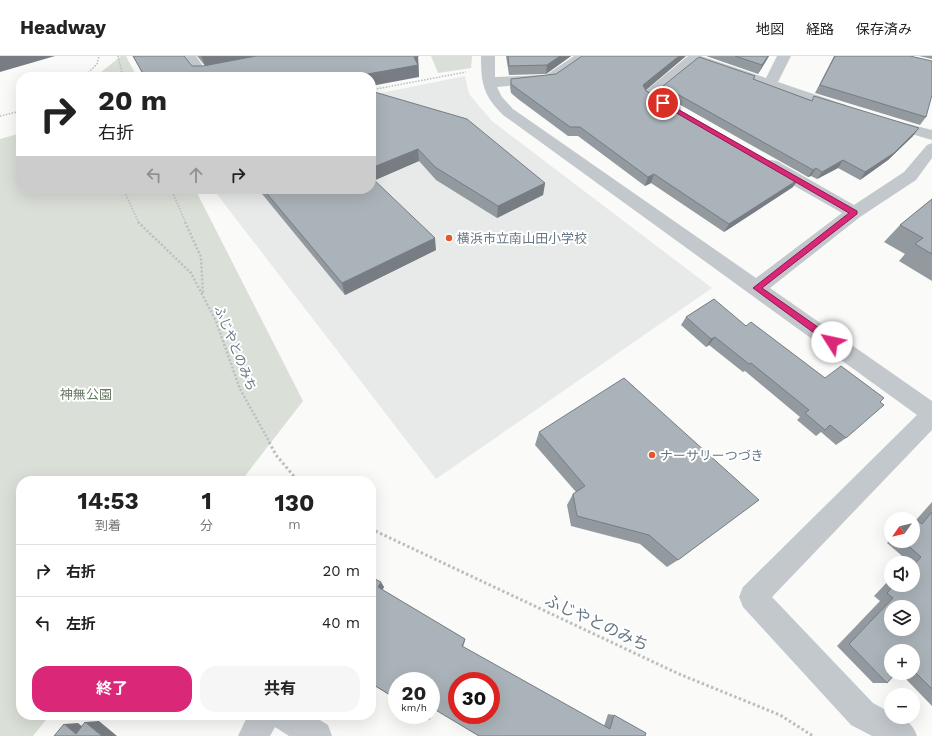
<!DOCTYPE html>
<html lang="ja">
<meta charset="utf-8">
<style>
:root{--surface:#fff;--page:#f6f6f6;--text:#222;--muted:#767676;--line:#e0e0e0;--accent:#db2777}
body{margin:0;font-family:"Work Sans","Noto Sans JP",sans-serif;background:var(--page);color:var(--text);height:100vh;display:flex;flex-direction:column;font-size:15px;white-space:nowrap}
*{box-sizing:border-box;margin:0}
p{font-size:13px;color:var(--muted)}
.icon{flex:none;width:22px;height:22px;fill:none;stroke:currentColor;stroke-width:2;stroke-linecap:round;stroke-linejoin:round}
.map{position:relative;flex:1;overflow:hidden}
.drawer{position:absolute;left:16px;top:420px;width:360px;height:244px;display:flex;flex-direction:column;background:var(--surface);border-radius:16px;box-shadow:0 4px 16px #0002}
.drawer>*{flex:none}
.guide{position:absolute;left:16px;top:16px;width:360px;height:122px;border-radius:16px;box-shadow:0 4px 16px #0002;background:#fff;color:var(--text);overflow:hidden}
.needle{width:26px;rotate:236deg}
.controls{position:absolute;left:884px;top:456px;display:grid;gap:8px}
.controls a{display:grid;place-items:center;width:36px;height:36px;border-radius:50%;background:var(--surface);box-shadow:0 4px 16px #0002;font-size:20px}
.speed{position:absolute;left:388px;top:616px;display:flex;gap:8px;font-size:20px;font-weight:700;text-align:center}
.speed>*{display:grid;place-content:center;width:52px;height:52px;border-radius:50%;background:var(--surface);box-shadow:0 4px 16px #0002;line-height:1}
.speed small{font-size:10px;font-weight:400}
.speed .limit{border:6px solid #d22;background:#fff;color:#111}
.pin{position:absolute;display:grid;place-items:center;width:34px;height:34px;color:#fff;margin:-17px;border:2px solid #fff;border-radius:50%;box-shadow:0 1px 4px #0007}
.me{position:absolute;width:44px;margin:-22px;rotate:305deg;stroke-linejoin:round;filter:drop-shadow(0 0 3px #0008)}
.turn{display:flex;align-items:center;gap:14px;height:84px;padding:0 16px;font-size:18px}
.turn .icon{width:52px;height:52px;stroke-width:2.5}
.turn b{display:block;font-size:28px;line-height:34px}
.lanes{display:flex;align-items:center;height:38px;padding:0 16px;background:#0003;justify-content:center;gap:20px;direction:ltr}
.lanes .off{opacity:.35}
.eta{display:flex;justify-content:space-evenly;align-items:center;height:68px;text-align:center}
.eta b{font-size:24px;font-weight:700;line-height:28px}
.cta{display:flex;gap:8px;margin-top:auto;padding:8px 16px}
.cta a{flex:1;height:46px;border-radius:16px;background:var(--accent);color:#fff;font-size:16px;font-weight:700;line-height:46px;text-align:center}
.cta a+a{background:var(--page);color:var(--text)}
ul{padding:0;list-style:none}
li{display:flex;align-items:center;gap:12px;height:52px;padding:0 16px;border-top:1px solid var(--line)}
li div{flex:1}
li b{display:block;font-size:15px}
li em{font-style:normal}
header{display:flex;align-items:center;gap:24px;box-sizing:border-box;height:56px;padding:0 20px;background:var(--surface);border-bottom:1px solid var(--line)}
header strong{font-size:19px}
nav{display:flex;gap:22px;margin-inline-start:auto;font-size:14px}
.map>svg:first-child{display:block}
.built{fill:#e8e9e9}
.green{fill:#dadfd7}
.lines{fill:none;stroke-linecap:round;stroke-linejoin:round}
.path-far2{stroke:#bbbfc2;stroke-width:1.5;stroke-dasharray:1.5 1.5;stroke-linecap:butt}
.path-far1{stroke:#bbbfc2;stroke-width:2.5;stroke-dasharray:2 2;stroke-linecap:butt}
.path{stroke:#bbbfc2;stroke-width:3;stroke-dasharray:2.5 2.5;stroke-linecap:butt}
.minor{fill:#c3c8cc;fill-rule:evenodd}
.wall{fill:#929a9f}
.shaded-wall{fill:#777d82}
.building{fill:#aab3b9;stroke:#777d82;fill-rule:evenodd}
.route{fill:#db2777;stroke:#8e194d}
.poi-dot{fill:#e4572e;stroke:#fff;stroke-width:1.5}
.labels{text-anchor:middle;stroke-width:4;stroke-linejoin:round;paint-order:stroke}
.poi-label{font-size:13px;fill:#657683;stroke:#fff;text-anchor:start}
.street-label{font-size:13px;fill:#657683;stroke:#fff}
.park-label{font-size:13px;fill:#687a64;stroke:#fff}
.near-street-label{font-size:16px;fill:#657683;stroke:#fff}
</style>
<header>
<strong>Headway</strong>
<nav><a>地図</a><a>経路</a><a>保存済み</a></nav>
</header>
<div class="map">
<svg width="932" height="680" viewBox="0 0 932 680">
<rect width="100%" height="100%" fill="#fafaf8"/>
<path class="built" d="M465,20L469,38L492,65L712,232L436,423L213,133H371V39Z"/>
<path class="green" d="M121,0H126L137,21H95Z
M431,0H472L471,12L438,17Z
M21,77V133H195L303,345L241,425H21V659H50L33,680H0V83Z"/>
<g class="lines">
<path class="path-far2" d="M118,0L123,21
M84,21L97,8L99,0
M371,34L466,16
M0,60L21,55
M123,133L139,167
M171,133L186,167"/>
<path class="path-far1" d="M138,166L191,217L216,265L240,333L270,387
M185,166L201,201L203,238"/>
<path class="path" d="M269,386L276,399L298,425
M371,473L679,618L780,659L813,680"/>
<path class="minor" d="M182,0H196L205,13L223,10L228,11L230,14L228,17L208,21H197Z
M481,0H495V21L546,19L574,0H590L554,26L497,31L502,41L513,53L756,222L842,157L765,113L763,109L765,105L771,104L777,105L854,149L904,116L927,89L932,87V102L916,124L860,161L770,232L932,345V374L772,541L873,647L891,657V661C905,661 913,668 917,680H872L851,669L743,551L739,541L743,531L917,359L503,59C483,39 481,27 481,0Z
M688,0H701L766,22L777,0H791L778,26L846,49L848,52L846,55H836L696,7L658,38L679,50L681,53L679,56H669L644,42L642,39L644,36Z
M889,63L932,74V84L884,70L882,67L884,64Z
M248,659H312L328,669L332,680H289L275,671L270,680H238Z"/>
</g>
<path class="wall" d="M133,0L192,10H205L197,0H418L419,21H144Z
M506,0H571L546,18L509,19Z
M686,0L646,34L793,131L724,176L651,127L645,130L578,80H568L518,43L511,37L510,31L511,23L556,18Z
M706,0H769L758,18Z
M834,0H910L926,61L920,69L815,37Z
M919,0H932V3Z
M755,20L754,24L913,80L888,104L860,124L838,112L817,123L811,120L808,121L661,38L663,30Z
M371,35L545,127L543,139L497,162L436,124L419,105L374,124L436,194L345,239L258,133H371Z
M932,143V225L899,205L905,198L884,186L900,169Z
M714,243L846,382L836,389L821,376L816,380L797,364L800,361L745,315L743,316L709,289L706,291L681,269L686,261Z
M539,376L678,504L667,511L640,488L571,470L567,449L573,438L576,436L535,389Z
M932,446V650L900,617H913V595L887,627H873L837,590L880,545L874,540L891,522V529H913V507H906L908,505L887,487L891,482V485H913V465L916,464Z
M371,521L384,531L382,534L465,583V585L463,591L604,670L608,658L614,659L645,680H478V679L435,653L430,663L428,664L375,630L374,632L371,631Z"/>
<path class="shaded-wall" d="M0,0H55L0,16Z
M201,0H268L206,11Z
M560,0H571L546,18L547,9Z
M679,0H686L641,38L643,29Z
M768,0H769L758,18L762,9Z
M414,1H418L419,21L371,30V21H351Z
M919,72L913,80L888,104L860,124L865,116Z
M418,93L419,105L371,126V112Z
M843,104L838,112L817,123L822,116Z
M816,112L811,120L808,121L813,114Z
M654,118L651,127L645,130L648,121Z
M799,123L793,131L724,176L729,168Z
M545,127L543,139L497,162L498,150Z
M435,182L436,194L345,239L342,227Z
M715,281L709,289L706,291L711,283Z
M381,526L384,531L382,535L378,531Z
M372,628H376L374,632L371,631Z
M435,652L430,663L428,664L434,653Z
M99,665L117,680H102L85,666Z
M78,667L90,677L76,678L64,668Z"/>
<path class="building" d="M133,0H184L192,10H203L256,0H418V1H414L418,9L351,21H145Z
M508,0H560L547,9L509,10Z
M582,0H679L643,29L646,35L799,123L729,168L654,118L648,121L580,71H570L519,34L511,28V23L556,18Z
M735,0H768L762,9Z
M835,0H910L932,5V39L926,61L820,29Z
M699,1L755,20L753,23L812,45L814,40L919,72L894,97L865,116L843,104L822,116L816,112L813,114L663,30Z
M371,35L467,63L545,127L498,150L435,111L418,93L371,112Z
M371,121L435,182L342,227L263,133H371Z
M932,143V198L915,188L923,182L900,169Z
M714,243L746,270L751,266L825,322L841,310L884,342L880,346L884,349L846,382L830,369L825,374L805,357L809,354L751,307L749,308L715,281L711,283L686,261Z
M624,322L759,444L678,504L649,479L577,460L573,438L585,430L539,376Z
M932,456V633L913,614V595H891V617H896L887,627L849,588L893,542L887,537L894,529H913V510L921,501L903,485H913V468L917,464L922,468ZM891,551H913V573H891Z
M371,521L381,526L378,531L465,583L462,590L610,673L614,659L646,677L645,680H479L434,653L431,658V625H397V643L372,628L371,630ZM457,625H491V659H457Z
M421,659H431L428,664Z
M85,666L102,680H54L64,668L76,678Z"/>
<path class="route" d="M661,46H665L857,155V158L762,232L835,283V288H829L753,232L849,157L661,48Z"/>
<g class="poi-dot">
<circle cx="449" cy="182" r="4"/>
<circle cx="652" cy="399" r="4"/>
</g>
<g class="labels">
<g class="poi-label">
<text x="457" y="187">横浜市立南山田小学校</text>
<text x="660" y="404">ナーサリーつづき</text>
</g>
<g class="street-label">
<text transform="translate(236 292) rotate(68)" y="5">ふじやとのみち</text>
</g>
<g class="park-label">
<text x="86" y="343">神無公園</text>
</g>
<g class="near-street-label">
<text transform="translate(597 566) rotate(25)" y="6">ふじやとのみち</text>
</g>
</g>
</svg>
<div class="controls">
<a><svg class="needle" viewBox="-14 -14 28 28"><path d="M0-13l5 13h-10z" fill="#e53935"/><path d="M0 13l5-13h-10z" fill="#767676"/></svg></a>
<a><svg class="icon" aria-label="sound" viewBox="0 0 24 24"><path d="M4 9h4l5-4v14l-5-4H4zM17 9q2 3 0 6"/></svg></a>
<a><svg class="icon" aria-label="layers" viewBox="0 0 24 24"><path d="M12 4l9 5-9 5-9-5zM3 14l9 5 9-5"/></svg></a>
<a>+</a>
<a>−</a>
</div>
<div class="speed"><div>20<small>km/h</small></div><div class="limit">30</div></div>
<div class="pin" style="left:663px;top:47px;background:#d93025"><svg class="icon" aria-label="arrive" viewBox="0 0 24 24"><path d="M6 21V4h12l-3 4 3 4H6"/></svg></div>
<svg class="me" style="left:832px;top:286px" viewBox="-20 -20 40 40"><circle r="19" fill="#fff"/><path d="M0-13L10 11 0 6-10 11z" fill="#db2777"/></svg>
<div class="guide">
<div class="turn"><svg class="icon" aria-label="right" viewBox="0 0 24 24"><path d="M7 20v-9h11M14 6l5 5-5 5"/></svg><div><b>20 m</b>右折</div></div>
<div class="lanes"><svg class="icon off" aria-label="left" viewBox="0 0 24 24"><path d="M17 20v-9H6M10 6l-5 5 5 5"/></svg><svg class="icon off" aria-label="ahead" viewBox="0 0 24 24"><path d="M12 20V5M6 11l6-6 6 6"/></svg><svg class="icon" aria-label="right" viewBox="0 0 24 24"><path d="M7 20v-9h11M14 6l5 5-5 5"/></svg></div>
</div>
<section class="drawer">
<div class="eta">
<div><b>14:53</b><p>到着</p></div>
<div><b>1</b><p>分</p></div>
<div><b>130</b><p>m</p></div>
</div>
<ul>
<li><svg class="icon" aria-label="right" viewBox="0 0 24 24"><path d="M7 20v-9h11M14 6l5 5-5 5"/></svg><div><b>右折</b></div><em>20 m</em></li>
<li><svg class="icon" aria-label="left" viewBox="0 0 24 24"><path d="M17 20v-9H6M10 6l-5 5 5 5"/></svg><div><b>左折</b></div><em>40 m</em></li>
</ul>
<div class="cta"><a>終了</a><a>共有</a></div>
</section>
</div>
